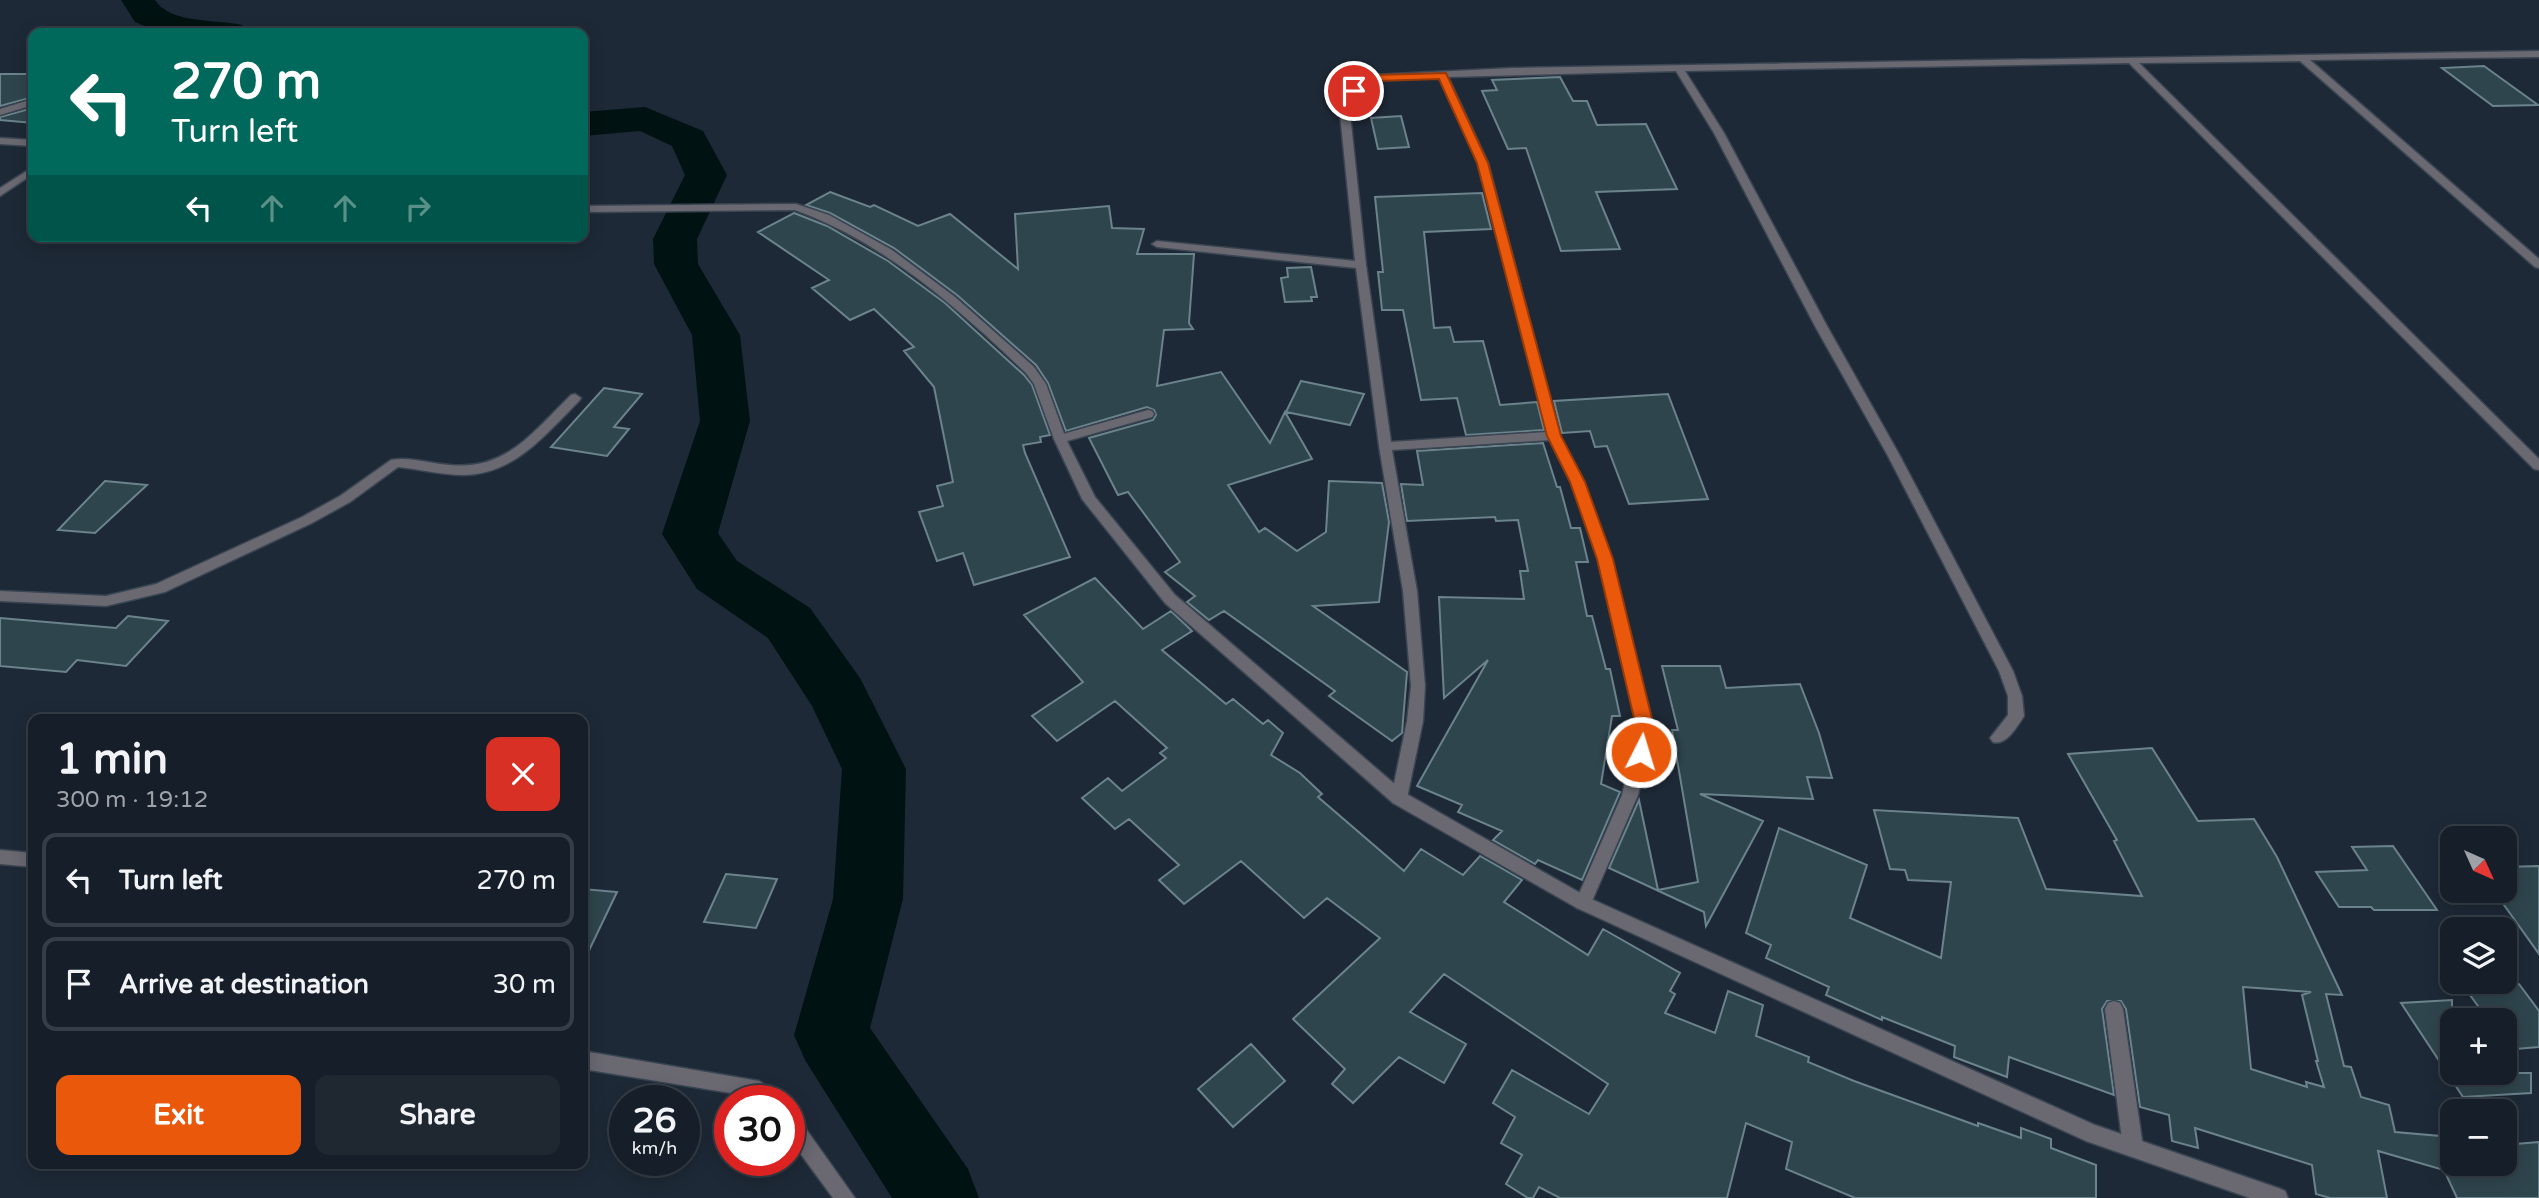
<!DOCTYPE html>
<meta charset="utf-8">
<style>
:root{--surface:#161f29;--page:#1f2731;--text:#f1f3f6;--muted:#9ea2a8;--line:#353d46;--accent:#ea580c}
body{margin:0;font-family:"Varela Round",sans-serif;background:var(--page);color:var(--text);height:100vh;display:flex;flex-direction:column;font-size:26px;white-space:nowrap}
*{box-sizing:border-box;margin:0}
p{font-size:23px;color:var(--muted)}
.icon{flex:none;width:38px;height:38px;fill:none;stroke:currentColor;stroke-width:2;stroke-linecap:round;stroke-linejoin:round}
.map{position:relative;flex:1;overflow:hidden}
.panel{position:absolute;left:28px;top:714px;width:560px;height:455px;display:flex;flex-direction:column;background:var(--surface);border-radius:14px;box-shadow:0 4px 18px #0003,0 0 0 2px var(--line)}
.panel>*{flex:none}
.hud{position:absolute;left:28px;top:28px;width:560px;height:214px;border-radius:14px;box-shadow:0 4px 18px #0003,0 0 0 2px var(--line);background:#00695c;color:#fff;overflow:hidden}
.needle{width:46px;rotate:135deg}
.tools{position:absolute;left:2440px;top:826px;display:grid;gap:14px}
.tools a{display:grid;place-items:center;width:77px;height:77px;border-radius:14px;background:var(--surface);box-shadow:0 4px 18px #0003,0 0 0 2px var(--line);font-size:35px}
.speed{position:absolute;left:609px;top:1085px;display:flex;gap:14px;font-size:35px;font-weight:700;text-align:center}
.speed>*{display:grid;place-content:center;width:91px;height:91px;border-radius:50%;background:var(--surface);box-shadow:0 4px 18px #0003,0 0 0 2px var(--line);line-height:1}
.speed small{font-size:18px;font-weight:400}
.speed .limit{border:10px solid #d22;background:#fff;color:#111}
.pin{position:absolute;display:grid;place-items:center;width:60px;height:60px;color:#fff;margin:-30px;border:4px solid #fff;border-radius:50%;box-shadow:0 2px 7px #0007}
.me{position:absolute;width:77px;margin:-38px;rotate:5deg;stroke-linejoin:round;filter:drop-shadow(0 0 5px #0008)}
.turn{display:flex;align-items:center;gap:24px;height:147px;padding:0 28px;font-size:32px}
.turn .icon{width:91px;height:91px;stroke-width:2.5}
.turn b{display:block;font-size:49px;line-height:60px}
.lanes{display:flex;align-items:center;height:66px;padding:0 28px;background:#0003;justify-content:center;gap:35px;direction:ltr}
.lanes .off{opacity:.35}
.round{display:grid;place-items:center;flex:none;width:74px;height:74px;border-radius:14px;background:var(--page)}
.summary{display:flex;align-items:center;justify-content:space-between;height:119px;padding:0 28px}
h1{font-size:42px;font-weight:700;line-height:52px}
.primary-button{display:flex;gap:14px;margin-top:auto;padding:14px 28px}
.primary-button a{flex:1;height:80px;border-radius:14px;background:var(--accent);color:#fff;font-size:28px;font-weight:700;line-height:80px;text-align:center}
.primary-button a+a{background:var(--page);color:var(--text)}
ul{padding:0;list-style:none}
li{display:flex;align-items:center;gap:21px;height:94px;margin:0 14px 10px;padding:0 14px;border:4px solid var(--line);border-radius:14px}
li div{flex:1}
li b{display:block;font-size:26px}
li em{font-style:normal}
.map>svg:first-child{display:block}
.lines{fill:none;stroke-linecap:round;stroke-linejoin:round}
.river{fill:#001211;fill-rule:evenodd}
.building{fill:#2f454d;stroke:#6b838c;stroke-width:2;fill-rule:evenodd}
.minor-casing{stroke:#3a4552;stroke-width:3}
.tertiary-casing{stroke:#3a4552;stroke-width:3}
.minor{fill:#6a6972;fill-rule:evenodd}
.tertiary{fill:#6a6972;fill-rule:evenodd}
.route{fill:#ea580c;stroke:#983908;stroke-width:2}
</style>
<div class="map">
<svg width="2539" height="1198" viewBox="0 0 2539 1198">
<rect width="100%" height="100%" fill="#1e2937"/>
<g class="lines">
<path class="river" d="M121,0H155C170,24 216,19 242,25L247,33H161L135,22Z
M645,107L703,131L727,175L697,239L698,264L740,335L750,421L718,533L737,561L810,608L860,678L906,769L903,899L870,1028L968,1169L979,1198H892L805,1060L794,1035L833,899L842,769L812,706L768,638L697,589L662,534L700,421L692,335L654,264L653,239L685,175L672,146L640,131L583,136V112Z"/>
</g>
<path class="building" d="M2484,66L2538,105L2493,106L2442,68Z
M0,74H33V97L0,106Z
M1560,77L1573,101H1587L1597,125L1646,124L1677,189L1596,192L1620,249L1561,251L1526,148L1508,149L1482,91L1497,90L1492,80Z
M33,108V123L0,120V117Z
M1401,116L1409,147L1378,149L1371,118Z
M830,192L870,207L874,205L918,226L950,214L1018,269L1015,214L1109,206L1112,228L1144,229L1137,254H1194L1189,323L1193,329L1164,330L1157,386L1221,372L1270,443L1285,412L1312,459L1228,485L1259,532L1265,528L1297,551L1326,532L1329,481L1382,483L1389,522L1379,602L1313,606L1407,672L1402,733L1392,741L1329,696L1335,691L1224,611L1209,620L1187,602L1195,596L1165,572L1180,562L1128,492L1118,495L1089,438L1153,420L1156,415L1154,410L1147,407L1066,431L1048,383L1036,365L957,295L894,248L830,213L806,205Z
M1482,193L1491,229L1424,232L1434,328L1450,327L1454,342L1483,341L1500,405L1537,402L1544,430L1466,435L1457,398L1421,400L1403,310H1382L1378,272H1383L1375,197Z
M794,213L827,226L888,261L945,303L1024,375L1032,385L1050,435L1040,437L1041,442L1023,445L1025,453L1070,557L974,585L963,553L937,561L919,512L943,506L937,486L953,482L934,387L904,351L914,347L874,309L850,320L812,288L829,280L758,232Z
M1311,267L1317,297H1311L1312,301L1285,302L1281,278L1288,277L1287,268Z
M1301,381L1364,394L1350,425L1286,412Z
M604,388L642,394L614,427L629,429L607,456L551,447Z
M1668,394L1708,499L1629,504L1607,446L1595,447L1590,431L1562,433L1554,401Z
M1543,443L1557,487H1560L1571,528H1580L1588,562H1576L1587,616H1592L1606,669H1610L1620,716H1612L1601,784L1620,792L1582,880L1538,860L1535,864L1493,840L1502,831L1458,812L1462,805L1417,786L1488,660L1444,698L1439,597L1524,599L1520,571H1528L1518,520L1496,521L1495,517L1407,521L1401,484L1423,485L1417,451Z
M105,481L147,485L95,533L58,530Z
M1095,578L1143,629L1171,611L1192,631L1162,650L1226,704L1233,699L1263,724L1268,720L1283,733L1271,755L1300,773L1322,794L1318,797L1404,871L1421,849L1463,875L1480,856L1522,880L1504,902L1588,955L1603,929L1680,973L1670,991L1675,994L1665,1013L1715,1033L1728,991L1763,1005L1756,1036L1809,1057L1808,1062L1854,1081L1978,1126V1123L2021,1138V1128L2051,1139V1148L2096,1165V1198H1855L1786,1169L1792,1142L1746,1123L1727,1198H1560L1539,1187L1533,1198H1528L1506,1184L1522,1155L1501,1143L1515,1117L1493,1103L1512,1070L1589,1114L1608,1084L1444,974L1410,1012L1466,1044L1444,1083L1399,1057L1353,1103L1332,1084L1345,1069L1293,1019L1380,938L1327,898L1304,918L1241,861L1184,904L1159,880L1179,865L1129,819L1115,829L1082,798L1108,778L1122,791L1166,758L1160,753L1167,748L1115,701L1057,741L1032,716L1083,682L1024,615Z
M128,616L168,621L126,666L77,660L66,672L0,666V618L116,628Z
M1662,666H1720L1726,688L1800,684L1819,733L1832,778L1807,777L1813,799L1700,794L1763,821L1706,926L1704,912L1609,868L1639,800L1658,890L1698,882L1672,730H1678Z
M2152,748L2198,821L2254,819L2277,857L2342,995L2326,994L2344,1066L2351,1067L2361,1097L2389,1105L2395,1132L2452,1137V1164H2504V1145L2539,1142V1198H2457L2444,1170L2378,1151L2387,1198H2330L2316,1194L2312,1165L2195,1128L2198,1148L2172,1141L2169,1115L2140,1107L2126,1009L2121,1001H2107L2102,1009L2114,1095L2009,1057L2007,1077L1954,1057L1955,1046L1882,1017V1020L1826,995L1829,987L1766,958L1771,945L1746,933L1779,828L1867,865L1850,918L1941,958L1951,882L1908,880L1905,870L1890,869L1874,810L2018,818L2046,889L2142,896L2114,841L2117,840L2068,754ZM2243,987L2311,992L2302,995L2318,1061H2316L2324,1087L2306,1082L2307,1087L2251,1069Z
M2393,846L2437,910H2374L2371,907H2339L2316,872L2367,870L2352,847Z
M2539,866V954L2504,905V867Z
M726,874L777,879L756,928L704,922Z
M583,889L617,892L583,963Z
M2519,984L2539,1011V1047L2504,1050V1020H2488L2465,988Z
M2452,1000V1073H2531V1093L2463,1097L2401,1003Z
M1251,1044L1285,1081L1233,1127L1198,1089Z"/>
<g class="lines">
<defs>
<path id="minor" d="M2539,51V57L2310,60L2539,259V268L2535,267L2300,61L2139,63L2539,459V470L2534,469L2129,63L1685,71L1724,133L1827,326L1900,456L2013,671L2022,696L2024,716C2017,727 2006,746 1993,742L1990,738L2008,715V696L1999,671L1888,456L1815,326L1714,133L1676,71L1448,77L1488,163L1560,436L1583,482L1612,559L1654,731L1638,795L1589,908L1583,910L1577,908L1575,903L1622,795L1638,731L1598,559L1571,482L1550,440L1392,450L1417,591L1425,686L1423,721L1407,798L1405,803L1399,805L1393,803L1391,798L1407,721L1411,686L1403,591L1379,446L1356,268L1157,247L1152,244L1157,241L1355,261L1339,104L1351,89L1374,75L1512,68ZM1440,77L1478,163L1547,432L1391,442L1366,265L1349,104C1373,72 1403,79 1440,77Z
M33,99V105L0,115V109Z
M33,167V174L0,196V188Z
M575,394L581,398L579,401C546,434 514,475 463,475C441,475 419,469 398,467L350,502L312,523L165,592L106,606L0,601V591L106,596L156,584L302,517L340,496L391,460C409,456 431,464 450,465C506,471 534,431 571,395Z
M1148,410L1152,411L1154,414L1152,417L1060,443L1054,439L1056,436Z
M0,850L33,853V867L0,864Z
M2114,1001L2120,1003L2123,1009L2143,1147L2140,1154L2133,1157L2126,1154L2123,1147L2105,1009L2108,1003Z
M583,1051L759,1081L781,1095L783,1101H758L737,1094L583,1069Z
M789,1113L796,1115L855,1198H833L789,1138Z"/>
<path id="tertiary" d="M0,138L33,140V146L0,144Z
M796,204L829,215L892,250L955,297L1034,367L1046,384L1066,439L1095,497L1175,595L1405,793L1589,898L2095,1125L2278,1188L2285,1191L2288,1198H2250L2086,1141L1577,908L1393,803L1165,603L1082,499L1054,439L1034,384L1026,373C958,308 884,242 795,210L583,212V206Z"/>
</defs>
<use href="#minor" class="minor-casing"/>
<use href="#tertiary" class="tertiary-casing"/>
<use href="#minor" class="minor"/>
<use href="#tertiary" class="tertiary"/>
</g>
<path class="route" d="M1446,73L1488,163L1561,436L1585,482L1613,559L1655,731L1649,752L1641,759L1632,752L1637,731L1597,559L1570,482L1547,436L1477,163L1439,79L1377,81L1358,93L1349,91L1374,75Z"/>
</svg>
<div class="tools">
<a><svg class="needle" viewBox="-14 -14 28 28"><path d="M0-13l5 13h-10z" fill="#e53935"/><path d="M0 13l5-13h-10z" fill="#9ea2a8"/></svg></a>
<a><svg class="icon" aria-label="layers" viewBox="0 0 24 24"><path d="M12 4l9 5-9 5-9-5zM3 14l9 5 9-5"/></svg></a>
<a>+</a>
<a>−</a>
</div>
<div class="speed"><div>26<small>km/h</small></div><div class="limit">30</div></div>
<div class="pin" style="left:1354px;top:91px;background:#d93025"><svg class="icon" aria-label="arrive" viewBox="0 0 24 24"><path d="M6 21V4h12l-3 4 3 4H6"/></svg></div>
<svg class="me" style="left:1641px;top:752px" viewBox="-20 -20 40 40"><circle r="17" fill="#ea580c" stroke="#fff" stroke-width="3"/><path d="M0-11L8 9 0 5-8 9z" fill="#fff"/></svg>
<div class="hud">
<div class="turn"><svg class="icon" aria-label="left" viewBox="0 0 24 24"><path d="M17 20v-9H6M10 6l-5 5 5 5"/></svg><div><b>270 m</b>Turn left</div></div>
<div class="lanes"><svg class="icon" aria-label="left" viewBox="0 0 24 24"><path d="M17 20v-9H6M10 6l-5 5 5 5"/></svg><svg class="icon off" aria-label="ahead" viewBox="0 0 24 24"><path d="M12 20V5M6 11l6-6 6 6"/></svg><svg class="icon off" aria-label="ahead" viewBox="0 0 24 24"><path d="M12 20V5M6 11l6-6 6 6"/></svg><svg class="icon off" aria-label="right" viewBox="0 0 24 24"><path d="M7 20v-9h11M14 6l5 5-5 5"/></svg></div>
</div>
<section class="panel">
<div class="summary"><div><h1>1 min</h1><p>300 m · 19:12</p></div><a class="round" style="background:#d93025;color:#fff"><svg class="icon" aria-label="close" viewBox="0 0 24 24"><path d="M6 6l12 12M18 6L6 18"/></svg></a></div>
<ul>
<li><svg class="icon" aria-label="left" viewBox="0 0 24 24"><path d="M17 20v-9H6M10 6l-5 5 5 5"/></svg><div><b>Turn left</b></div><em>270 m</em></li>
<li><svg class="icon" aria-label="arrive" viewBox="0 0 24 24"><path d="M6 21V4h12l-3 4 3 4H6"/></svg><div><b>Arrive at destination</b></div><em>30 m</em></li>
</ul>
<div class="primary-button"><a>Exit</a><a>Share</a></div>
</section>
</div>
